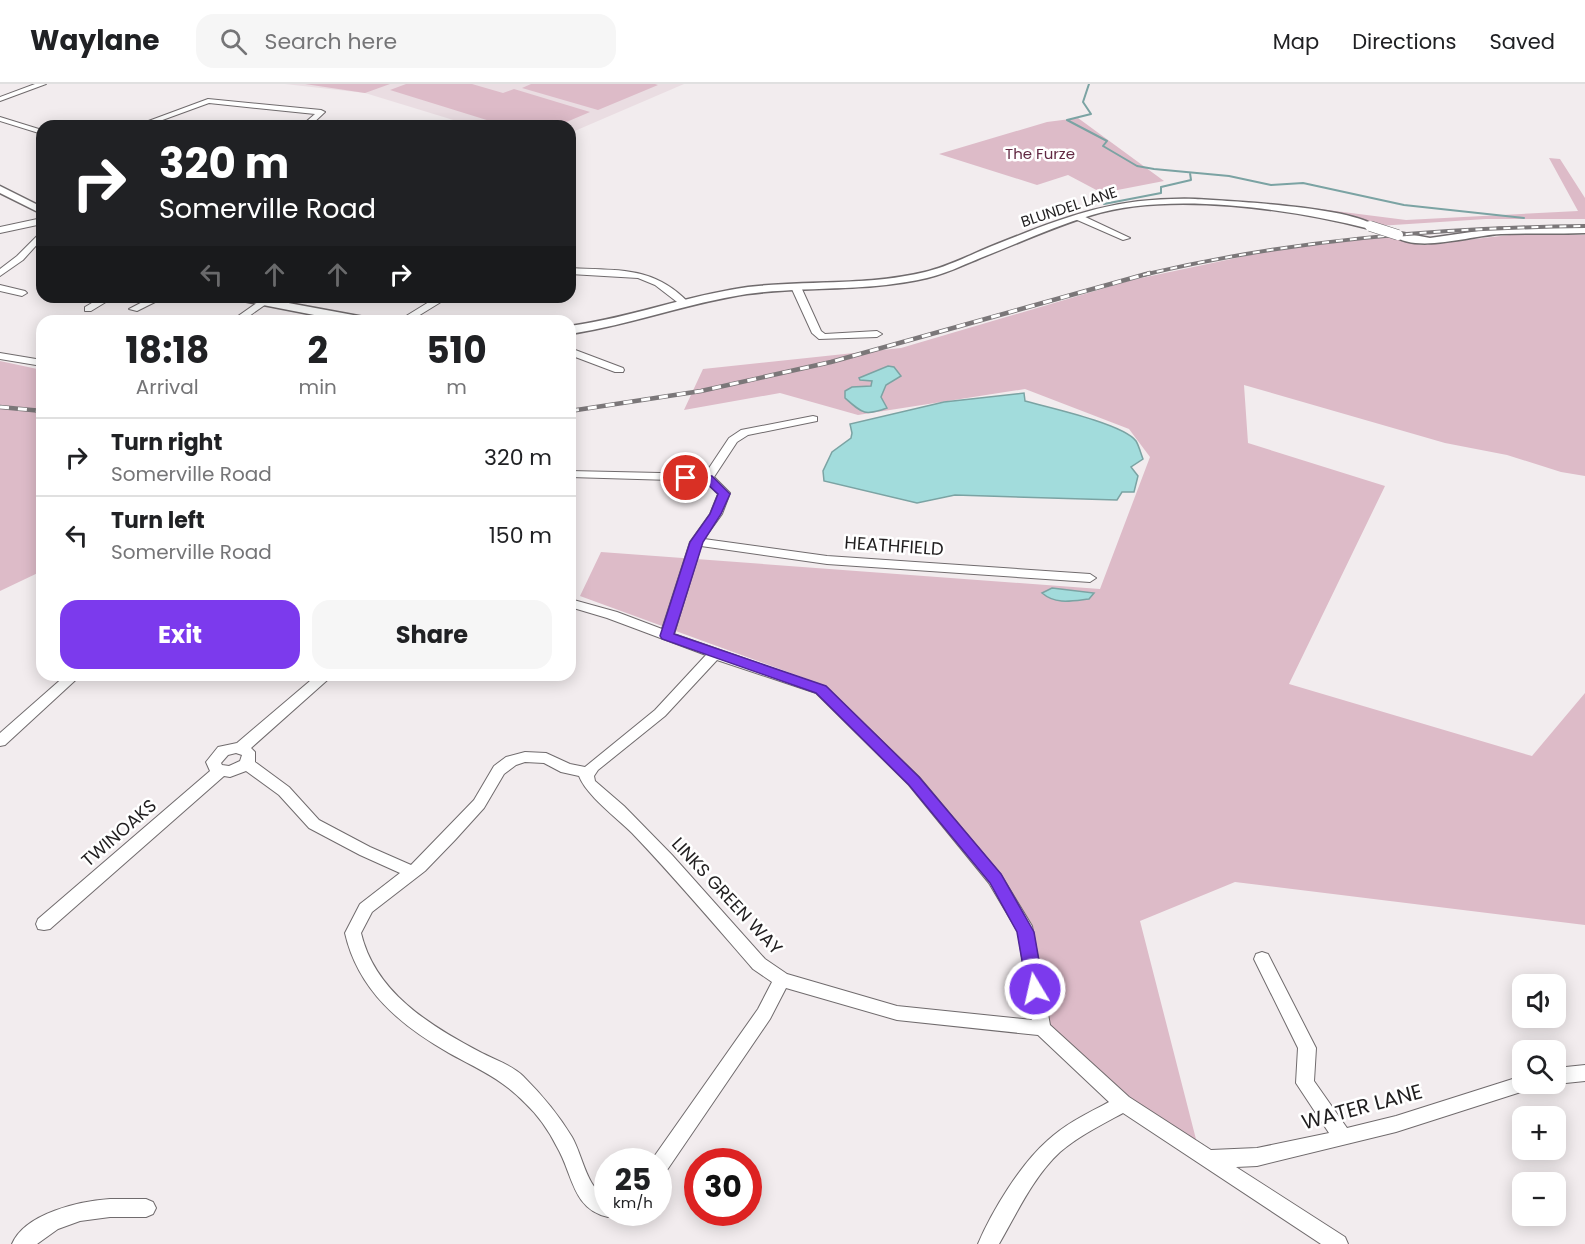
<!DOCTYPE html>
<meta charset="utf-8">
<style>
:root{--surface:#fff;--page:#f6f6f6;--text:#202124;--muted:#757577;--line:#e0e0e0;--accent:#7c3aed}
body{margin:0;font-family:Poppins,sans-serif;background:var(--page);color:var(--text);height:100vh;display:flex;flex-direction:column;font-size:22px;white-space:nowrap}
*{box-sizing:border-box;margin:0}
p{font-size:20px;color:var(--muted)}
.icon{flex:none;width:33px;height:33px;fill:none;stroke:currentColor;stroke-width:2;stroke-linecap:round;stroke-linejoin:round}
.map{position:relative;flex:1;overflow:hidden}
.side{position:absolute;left:36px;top:231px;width:540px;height:366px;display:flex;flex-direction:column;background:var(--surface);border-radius:18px;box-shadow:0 3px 15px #0003}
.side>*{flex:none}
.hud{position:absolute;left:36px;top:36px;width:540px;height:183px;border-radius:18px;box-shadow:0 3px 15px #0003;background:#202124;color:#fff;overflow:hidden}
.buttons{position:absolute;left:1512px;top:890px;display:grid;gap:12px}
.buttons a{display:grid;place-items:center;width:54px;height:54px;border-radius:12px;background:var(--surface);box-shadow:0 3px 15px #0003;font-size:30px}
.speed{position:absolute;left:594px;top:1064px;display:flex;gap:12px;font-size:30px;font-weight:700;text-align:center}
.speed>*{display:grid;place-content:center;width:78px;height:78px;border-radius:50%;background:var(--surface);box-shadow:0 3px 15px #0003;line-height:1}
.speed small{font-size:15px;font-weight:400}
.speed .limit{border:9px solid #d22;background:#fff;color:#111}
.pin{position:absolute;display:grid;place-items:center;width:51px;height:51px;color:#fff;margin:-26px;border:3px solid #fff;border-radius:50%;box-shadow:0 2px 6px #0007}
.me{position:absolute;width:66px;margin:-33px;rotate:351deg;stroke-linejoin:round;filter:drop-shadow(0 0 4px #0008)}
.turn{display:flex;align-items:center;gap:21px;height:126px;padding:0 24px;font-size:27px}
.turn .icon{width:78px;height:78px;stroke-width:2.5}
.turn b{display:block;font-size:42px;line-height:51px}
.lanes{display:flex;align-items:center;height:57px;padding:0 24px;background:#0003;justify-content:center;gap:30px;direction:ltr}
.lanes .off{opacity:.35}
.eta{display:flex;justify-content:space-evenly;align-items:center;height:102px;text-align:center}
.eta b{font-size:36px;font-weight:700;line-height:42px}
.button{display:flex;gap:12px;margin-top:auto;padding:12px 24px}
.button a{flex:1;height:69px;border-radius:18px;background:var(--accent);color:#fff;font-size:24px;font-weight:700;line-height:69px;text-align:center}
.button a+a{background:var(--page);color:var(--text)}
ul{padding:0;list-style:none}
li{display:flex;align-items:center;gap:18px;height:78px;padding:0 24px;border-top:2px solid var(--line)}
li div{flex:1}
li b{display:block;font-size:22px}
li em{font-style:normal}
header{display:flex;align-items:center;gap:36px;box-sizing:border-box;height:84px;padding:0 30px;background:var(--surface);border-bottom:2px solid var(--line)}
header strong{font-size:28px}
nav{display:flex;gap:33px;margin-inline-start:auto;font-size:21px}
.search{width:420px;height:54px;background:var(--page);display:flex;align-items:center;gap:15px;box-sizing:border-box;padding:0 21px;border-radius:18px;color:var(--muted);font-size:22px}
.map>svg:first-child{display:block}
.built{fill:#eadde2}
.green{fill:#ddbbc8}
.water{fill:#a2dcdc;stroke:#7ba3a3;stroke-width:1.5}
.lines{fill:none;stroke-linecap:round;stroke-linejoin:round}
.stream{stroke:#7ba3a3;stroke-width:2}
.minor-casing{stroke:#706b6d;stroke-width:2}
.tertiary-casing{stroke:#706b6d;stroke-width:3}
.minor{fill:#fff;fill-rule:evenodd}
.tertiary{fill:#fff;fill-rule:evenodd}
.rail-far1-casing{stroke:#7b7779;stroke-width:4}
.rail-casing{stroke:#7b7779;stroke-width:4.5}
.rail-far1{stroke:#fff;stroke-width:2;stroke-dasharray:7;stroke-linecap:butt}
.rail{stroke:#fff;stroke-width:3;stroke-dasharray:9;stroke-linecap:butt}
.tertiary-bridge-casing{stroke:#706b6d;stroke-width:11;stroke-linecap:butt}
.tertiary-bridge{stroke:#fff;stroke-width:10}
.route{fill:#7c3aed;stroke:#51269a;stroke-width:1.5}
.labels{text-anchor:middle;stroke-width:5;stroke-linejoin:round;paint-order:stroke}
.far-park-label{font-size:15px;fill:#622943;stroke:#fff}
.far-street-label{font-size:15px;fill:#201e1f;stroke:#fff}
.street-label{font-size:18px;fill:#201e1f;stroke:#fff}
.near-street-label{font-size:21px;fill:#201e1f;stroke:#fff}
</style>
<header>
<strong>Waylane</strong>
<div class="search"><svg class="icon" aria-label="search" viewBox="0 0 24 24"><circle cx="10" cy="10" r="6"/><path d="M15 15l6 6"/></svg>Search here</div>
<nav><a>Map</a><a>Directions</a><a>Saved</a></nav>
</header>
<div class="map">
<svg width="1585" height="1160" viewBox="0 0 1585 1160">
<rect width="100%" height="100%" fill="#f2ecee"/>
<path class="built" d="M285,0H684L570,49V42H473L365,9Z"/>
<path class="green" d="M305,0H390L365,9Z
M406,0H472L503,9L514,5L590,28L557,42H506L390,6Z
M531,0H655L658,1L598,26L522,4Z
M1078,34L1164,97L1102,109L1068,91L1037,101L939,70L1047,38Z
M1549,74L1560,75L1585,114V135H1486L1378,142L1353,133L1280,120L1406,136L1578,127Z
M1510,151H1585V392L1561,388L1507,371L1445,359L1244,301L1248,359L1385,402L1289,600L1532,672L1585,609V841L1235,798L1140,837L1198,1063L1129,1016L1046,941L1030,847L914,697L826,602L580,512L601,468L1100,505L1150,373L1129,345L1025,305L858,331L780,309L684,326L703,285L901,264L1132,196L1269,167L1389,152L1421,161Z
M0,277L42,286V487L0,507Z"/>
<path class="water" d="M888,282L894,283L901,292L886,301L881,313L887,324C865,332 863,330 845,314V307L852,303L871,302L872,297L860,296L859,294Z
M1024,309L1025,317C1047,323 1124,340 1136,357C1139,362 1141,370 1143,375L1131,383L1138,392L1134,408H1122L1117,416L955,411L917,419L824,397L823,387L832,368L851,354L852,349L850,340L944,318Z
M1052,504L1094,509L1089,515C1072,517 1056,521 1042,509Z"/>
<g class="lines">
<path class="stream" d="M1089,0L1083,18L1091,30L1067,36L1107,57L1103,62L1137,82L1154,85L1229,92L1271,101L1303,99L1404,121L1524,134
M1104,120L1161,109V103L1191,96L1190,89"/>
<defs>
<path id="minor" d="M35,0H46L0,17V13Z
M208,15L321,26L325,28L310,42H301L315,30L209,19L146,42H135Z
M0,33L42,46V50L0,37Z
M1075,131H1081L1130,154L1123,156L1075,135Z
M42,134V140L0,149V143Z
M42,147V155L23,176L0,192V185L17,172Z
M570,184C617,187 653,181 689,219L681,221L655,201L638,194L570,190Z
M0,201L25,207L27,209L22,212L0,207Z
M793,201L801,203L821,247L825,250L877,247L882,250L877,253L819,255L812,249L791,203Z
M102,213H114L91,227H85V223Z
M152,213H165L137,227L129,225Z
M437,213H449L410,237H398Z
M261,216L269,218L242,237H231Z
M570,264L623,284L624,286L623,288H615L570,271Z
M0,269L42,276V282L0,275Z
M813,332L817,333V337L748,351L737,358L714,393L730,409L722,430L704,455L827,472L1090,490L1096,494L1090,498L827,480L701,462L674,550L826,603L919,693L1001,791L1032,842L1050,941L1129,1013L1211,1066L1257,1064L1329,1049L1296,999L1298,964L1254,875L1256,870L1262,868L1268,870L1316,964L1314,997L1347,1044L1396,1032L1522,992V999H1533L1530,1005L1524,1007L1396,1048L1257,1082L1236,1083L1345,1153L1348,1160H1321L1123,1029C1101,1041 1079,1052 1060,1068C1033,1093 1017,1129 999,1160H978C992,1127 1020,1081 1047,1057C1065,1040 1088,1029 1109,1018L1038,951L897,936L786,904L770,935L665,1089L658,1092V1077H651L758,925L772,898L753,885C713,839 674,793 632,749C617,734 586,711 579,692L561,688L544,679L525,678L516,681L504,690L484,724L455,756L425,787L372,828L361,849C375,908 429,941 480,968C493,975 512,981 523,992C542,1011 558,1030 572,1053C583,1072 586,1104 608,1115V1128H616L608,1133C572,1125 573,1090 557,1063C549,1047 538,1031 525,1019C502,995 478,985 449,969C400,941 358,906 345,849L360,820L400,789L360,771L309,744L279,711L246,687L230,693L224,692L50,845L44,846L38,845L36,840L38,835L210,687L206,678L218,663L237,659L317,591H333L251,664L255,668V678L289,703L319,736L370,763L411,781L474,716L494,682L506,673L525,668L546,669L570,680L585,683L655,626L706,571L607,534L570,523V515L617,528L662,545L690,458L710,430L718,410L705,397L570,393V387L705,390L729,354L741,346ZM717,576L816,609L909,701L989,799L1018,848L1032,936L897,922L787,890L765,875L672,771L624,722L595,697L594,692L598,686L665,632ZM236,669L242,671L240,677L229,682L222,681L221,679L228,671Z
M66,591H81L5,661L0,662V649Z
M1585,981V997L1556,1000L1554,999H1556V984Z
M110,1115H146L153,1118L156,1124L153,1130L146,1133H110L80,1137L58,1145L37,1160H12C25,1129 80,1117 110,1115Z"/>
<path id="tertiary" d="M0,102L42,123V130L0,109Z
M1195,115C1230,117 1351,123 1375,142L1370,145C1292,125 1170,107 1092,131C1053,143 1016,160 978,175C961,182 945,190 927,194C868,208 807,202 747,210C687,219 630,241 570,250V242C630,234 688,211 748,203C807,196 867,202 925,188C950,182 974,169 997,160C1070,131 1116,113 1195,115Z
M1585,143V149C1557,150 1529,149 1501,150C1473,151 1416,170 1393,151L1398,148L1430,154L1499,144Z
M232,213H256L364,233L370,237H345L238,216Z"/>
</defs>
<use href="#minor" class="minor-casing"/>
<use href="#tertiary" class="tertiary-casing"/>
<use href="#minor" class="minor"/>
<use href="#tertiary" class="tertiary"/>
<defs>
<path id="rail-far1" d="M1143,191C1289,156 1436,144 1585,142"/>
<path id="rail" d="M0,323L42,327
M570,327L701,307L831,278L1150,189"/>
</defs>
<use href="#rail-far1" class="rail-far1-casing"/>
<use href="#rail" class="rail-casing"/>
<use href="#rail-far1" class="rail-far1"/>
<use href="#rail" class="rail"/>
<defs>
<path id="tertiary-bridge" d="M1370,142L1398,151"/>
</defs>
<use href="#tertiary-bridge" class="tertiary-bridge-casing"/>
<use href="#tertiary-bridge" class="tertiary-bridge"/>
</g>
<path class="route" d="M686,390L712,392L730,410L721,430L703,458L674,550L826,602L919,693L1001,790L1034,848L1044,905L1041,910L1035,912L1029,910L1027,905L1017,848L990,799L909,701L816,609L662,555L660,552L690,458L710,430L718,410L705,398L681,396L680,394Z"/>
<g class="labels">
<g class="far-park-label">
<text x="1040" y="75">The Furze</text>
</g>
<g class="far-street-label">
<text transform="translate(1069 123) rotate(-18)" y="5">BLUNDEL LANE</text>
</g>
<g class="street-label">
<text transform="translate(894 462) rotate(4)" y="6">HEATHFIELD</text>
<text transform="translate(119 749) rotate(-41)" y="6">TWINOAKS</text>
<text transform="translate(727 812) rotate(47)" y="6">LINKS GREEN WAY</text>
</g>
<g class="near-street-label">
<text transform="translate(1362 1023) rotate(-15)" y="7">WATER LANE</text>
</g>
</g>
</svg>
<div class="buttons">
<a><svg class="icon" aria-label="sound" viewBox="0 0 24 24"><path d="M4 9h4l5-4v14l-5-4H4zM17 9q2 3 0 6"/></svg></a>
<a><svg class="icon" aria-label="search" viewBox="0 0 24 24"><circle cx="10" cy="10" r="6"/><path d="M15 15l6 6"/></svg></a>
<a>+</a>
<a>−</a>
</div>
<div class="speed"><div>25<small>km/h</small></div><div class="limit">30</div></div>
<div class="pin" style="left:686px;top:394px;background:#d93025"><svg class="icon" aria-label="arrive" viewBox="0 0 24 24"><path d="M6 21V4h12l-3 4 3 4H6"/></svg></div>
<svg class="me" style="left:1035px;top:905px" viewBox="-20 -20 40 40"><circle r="17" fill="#7c3aed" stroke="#fff" stroke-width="3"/><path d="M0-11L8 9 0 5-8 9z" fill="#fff"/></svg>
<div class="hud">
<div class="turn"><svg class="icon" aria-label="right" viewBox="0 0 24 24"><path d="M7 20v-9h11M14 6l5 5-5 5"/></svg><div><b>320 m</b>Somerville Road</div></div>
<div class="lanes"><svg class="icon off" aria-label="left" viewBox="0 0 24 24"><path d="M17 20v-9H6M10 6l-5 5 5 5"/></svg><svg class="icon off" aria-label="ahead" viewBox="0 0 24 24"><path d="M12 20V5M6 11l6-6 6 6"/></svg><svg class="icon off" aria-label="ahead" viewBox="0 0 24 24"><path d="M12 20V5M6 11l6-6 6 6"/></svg><svg class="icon" aria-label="right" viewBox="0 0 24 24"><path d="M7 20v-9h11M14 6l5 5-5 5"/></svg></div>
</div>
<section class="side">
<div class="eta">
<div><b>18:18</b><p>Arrival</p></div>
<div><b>2</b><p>min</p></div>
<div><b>510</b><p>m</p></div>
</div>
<ul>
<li><svg class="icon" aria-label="right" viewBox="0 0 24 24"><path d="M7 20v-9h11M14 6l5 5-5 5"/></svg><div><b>Turn right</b><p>Somerville Road</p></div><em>320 m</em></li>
<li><svg class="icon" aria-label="left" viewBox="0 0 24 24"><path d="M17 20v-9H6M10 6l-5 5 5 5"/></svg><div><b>Turn left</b><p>Somerville Road</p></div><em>150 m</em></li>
</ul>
<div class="button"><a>Exit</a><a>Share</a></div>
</section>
</div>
